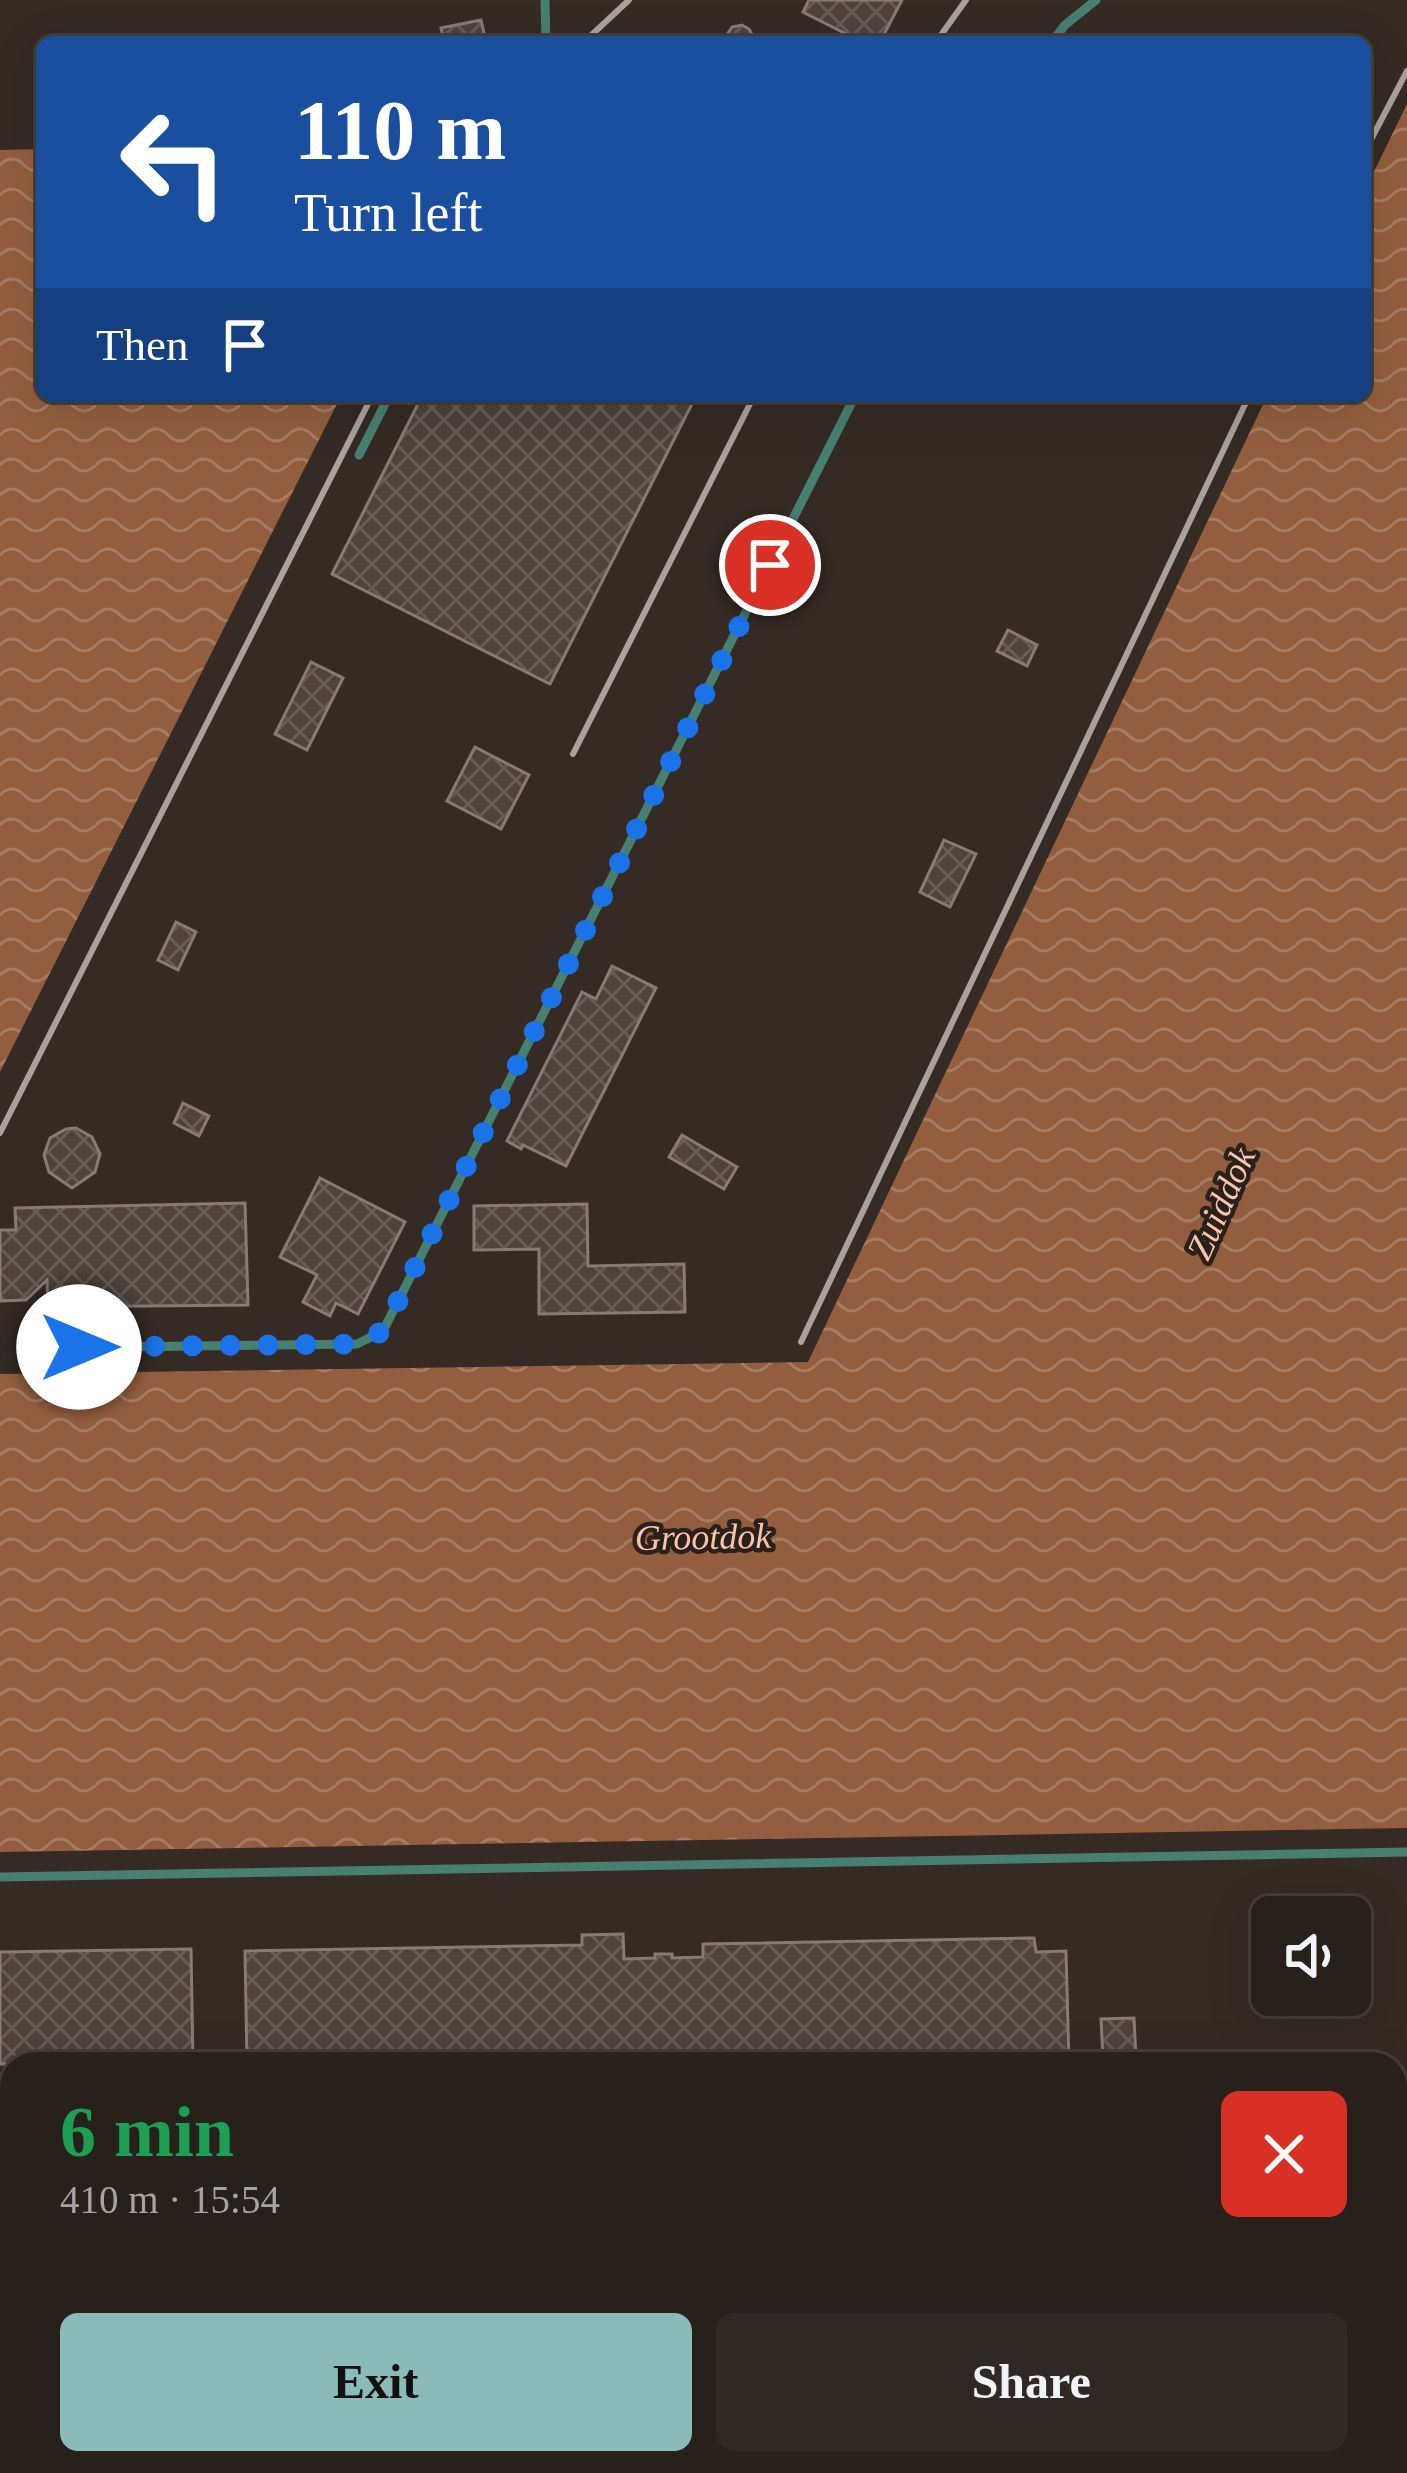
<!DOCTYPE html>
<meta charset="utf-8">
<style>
:root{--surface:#28201b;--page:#302824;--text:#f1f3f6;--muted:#a5a3a3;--line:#443e3a;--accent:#8bbbb9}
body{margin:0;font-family:"Times New Roman",serif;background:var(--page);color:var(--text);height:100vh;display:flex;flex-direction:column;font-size:45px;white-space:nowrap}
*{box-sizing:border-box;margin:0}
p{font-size:39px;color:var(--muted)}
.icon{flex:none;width:66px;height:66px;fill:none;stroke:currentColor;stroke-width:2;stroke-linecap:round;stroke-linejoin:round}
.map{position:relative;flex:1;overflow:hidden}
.drawer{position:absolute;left:0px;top:2052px;width:1407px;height:423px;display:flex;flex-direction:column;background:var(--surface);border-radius:36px 36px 0 0;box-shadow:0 12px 48px #0002,0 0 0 3px var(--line)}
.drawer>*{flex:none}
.guide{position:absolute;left:36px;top:36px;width:1335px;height:366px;border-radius:18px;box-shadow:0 12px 48px #0002,0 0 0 3px var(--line);background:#1a4fa0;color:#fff;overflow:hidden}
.fabs{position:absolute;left:1251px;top:1896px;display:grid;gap:24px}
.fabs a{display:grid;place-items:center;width:120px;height:120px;border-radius:18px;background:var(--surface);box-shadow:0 12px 48px #0002,0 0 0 3px var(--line);font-size:60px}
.pin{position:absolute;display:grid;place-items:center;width:102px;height:102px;color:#fff;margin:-51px;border:6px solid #fff;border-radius:50%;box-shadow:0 3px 12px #0007}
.me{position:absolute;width:132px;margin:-66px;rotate:90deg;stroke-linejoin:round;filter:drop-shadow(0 0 9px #0008)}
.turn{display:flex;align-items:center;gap:42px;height:252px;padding:0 60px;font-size:54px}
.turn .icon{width:156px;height:156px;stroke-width:2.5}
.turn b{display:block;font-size:84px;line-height:102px}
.then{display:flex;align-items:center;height:114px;padding:0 60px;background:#0003;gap:24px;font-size:45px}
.round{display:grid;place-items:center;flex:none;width:126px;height:126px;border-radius:18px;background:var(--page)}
.headline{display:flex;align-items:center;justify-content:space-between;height:204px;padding:0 60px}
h1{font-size:72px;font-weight:700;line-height:90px;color:#1e9e55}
.cta{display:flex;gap:24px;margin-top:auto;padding:24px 60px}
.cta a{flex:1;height:138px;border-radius:18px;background:var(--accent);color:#111;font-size:48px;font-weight:700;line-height:138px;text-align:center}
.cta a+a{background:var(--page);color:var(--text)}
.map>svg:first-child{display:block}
.water{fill:url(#water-waves)}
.building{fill:url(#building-cross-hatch);stroke:#897b74;stroke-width:3}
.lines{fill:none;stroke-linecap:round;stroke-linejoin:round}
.service{stroke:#477f70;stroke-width:9}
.minor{stroke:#477f70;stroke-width:16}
.rail{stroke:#aaa19d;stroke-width:6}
.route{stroke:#1a73e8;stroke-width:21;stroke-dasharray:0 37.8}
.labels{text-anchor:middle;stroke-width:9;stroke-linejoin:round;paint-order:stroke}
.water-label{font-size:36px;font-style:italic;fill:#f6c5aa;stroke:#2b201a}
</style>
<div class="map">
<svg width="1407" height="2473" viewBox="0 0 1407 2473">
<defs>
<pattern id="water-waves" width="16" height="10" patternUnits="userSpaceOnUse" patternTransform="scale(3)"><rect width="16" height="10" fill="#935e3f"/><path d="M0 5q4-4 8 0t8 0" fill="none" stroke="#a77c63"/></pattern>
<pattern id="building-cross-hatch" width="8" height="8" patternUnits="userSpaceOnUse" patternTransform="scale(3)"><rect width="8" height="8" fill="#4e423b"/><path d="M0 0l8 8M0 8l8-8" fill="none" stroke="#675d57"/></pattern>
</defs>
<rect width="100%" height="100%" fill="#352a24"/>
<path class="water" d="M1407,104V1828L0,1852V1374L808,1362L1267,396H1365V190Z
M42,149V396H341L0,1072V150Z"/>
<path class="building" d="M809,0H902L880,42H862L803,12Z
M481,20L486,42H444L441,28Z
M742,25L749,29L756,42H722L732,27Z
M422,396H696L550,684L332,574Z
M1008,630L1037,645L1027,666L997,651Z
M311,662L343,678L307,750L275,734Z
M475,747L529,775L501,829L447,801Z
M944,840L976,854L950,907L920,892Z
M176,922L196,932L178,970L158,960Z
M612,966L656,988L566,1166L523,1145L521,1149L507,1141L582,992L596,999Z
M183,1103L209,1116L199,1136L174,1123Z
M76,1128L92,1137L100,1154L95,1172L72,1188L49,1172L44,1155L50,1138L66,1129Z
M682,1135L737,1167L724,1189L669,1157Z
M320,1178L405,1222L358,1314L336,1303L330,1316L303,1302L317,1275L280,1257Z
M245,1203L248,1305L48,1307L47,1280L26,1300L0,1301V1230H16L15,1208Z
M587,1204L588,1266L684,1264L685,1312L539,1314V1249L474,1250V1206Z
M623,1934L624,1959L655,1958V1954H672V1958L703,1957V1944L1034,1938L1036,1952L1066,1951L1069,2064H247L245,1951L582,1945V1935Z
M191,1949L193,2064H0V1952Z
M1134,2018L1136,2058L1103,2060L1101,2019Z"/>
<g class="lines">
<path class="service" d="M545,0L546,42
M1052,42L1065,25L1096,0
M359,455L389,396
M33,1348L357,1344L383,1331L855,396
M0,1877L1407,1852
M1395,2364L1407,2350
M1226,2463V2473
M213,2468L408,2465L414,2463
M1287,2473L1293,2463"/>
<path class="minor" d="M1395,2151H1407
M0,2165H12
M662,2463V2473"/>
<path class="rail" d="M584,42L629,0
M936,42L966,0
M1365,151L1407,71
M573,754L754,396
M0,1133L372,396
M801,1342L1249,396"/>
</g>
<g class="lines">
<path class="route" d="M79,1347L356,1344L383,1331L770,565"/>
</g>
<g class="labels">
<g class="water-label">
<text transform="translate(1220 1203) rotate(-66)" y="13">Zuiddok</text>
<text transform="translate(703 1536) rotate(-1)" y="13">Grootdok</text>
</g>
</g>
</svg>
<div class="fabs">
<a><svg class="icon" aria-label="sound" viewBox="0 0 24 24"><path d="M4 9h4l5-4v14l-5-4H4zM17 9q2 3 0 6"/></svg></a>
</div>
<div class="pin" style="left:770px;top:565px;background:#d93025"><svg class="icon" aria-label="arrive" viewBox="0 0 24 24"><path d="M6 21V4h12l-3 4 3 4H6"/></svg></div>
<svg class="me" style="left:79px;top:1347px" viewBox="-20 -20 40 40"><circle r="19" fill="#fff"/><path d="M0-13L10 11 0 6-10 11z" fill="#1a73e8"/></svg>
<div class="guide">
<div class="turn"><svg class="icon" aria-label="left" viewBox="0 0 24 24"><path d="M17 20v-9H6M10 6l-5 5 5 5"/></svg><div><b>110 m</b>Turn left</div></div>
<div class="then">Then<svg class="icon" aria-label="arrive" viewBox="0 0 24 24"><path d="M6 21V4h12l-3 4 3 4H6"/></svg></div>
</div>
<section class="drawer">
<div class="headline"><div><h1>6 min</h1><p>410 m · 15:54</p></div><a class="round" style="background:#d93025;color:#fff"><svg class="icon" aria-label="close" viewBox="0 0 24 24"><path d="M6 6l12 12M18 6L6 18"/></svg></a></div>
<div class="cta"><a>Exit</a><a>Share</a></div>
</section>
</div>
